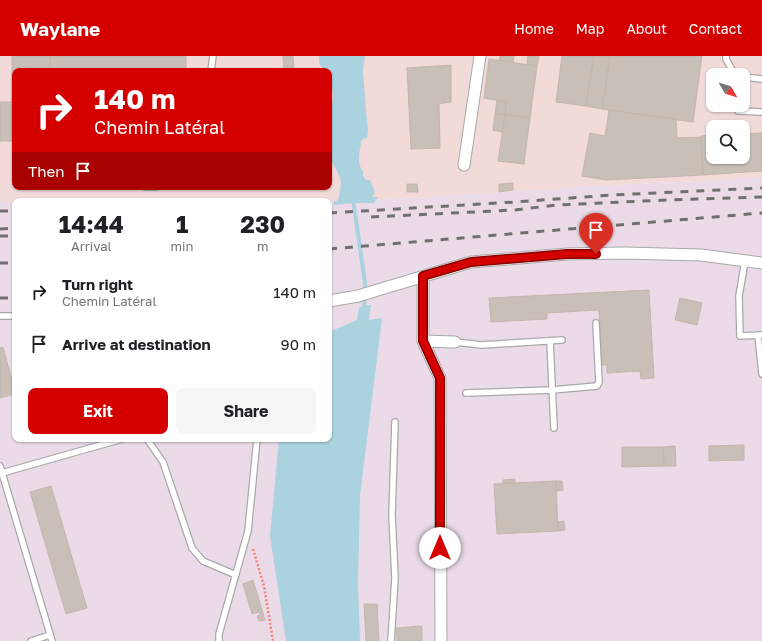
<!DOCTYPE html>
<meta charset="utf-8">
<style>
:root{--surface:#fff;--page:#f6f6f6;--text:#202124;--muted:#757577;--accent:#d40000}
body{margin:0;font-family:"Golos Text",sans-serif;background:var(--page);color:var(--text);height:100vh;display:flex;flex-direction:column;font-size:15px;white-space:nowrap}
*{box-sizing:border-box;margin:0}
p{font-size:13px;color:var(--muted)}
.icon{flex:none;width:22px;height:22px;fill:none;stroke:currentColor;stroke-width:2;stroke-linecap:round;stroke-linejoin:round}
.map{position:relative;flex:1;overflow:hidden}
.details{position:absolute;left:12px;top:142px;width:320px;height:244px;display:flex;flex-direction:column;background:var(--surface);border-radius:8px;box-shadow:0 1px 3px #0004}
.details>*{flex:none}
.top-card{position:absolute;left:12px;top:12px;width:320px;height:122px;border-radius:8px;box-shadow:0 1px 3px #0004;background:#d40000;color:#fff;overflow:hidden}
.needle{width:26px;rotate:128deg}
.buttons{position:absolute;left:706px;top:12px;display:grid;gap:8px}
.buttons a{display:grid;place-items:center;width:44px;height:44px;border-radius:8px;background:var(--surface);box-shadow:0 1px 3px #0004;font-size:20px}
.pin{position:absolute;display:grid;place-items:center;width:34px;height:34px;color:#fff;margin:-41px -17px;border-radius:50% 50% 50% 0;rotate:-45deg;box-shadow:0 0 4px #0007}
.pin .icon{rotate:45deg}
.me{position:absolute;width:44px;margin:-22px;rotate:0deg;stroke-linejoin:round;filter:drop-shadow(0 0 3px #0008)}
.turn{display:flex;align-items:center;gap:14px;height:84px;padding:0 16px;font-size:18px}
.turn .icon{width:52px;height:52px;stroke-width:2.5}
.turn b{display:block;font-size:28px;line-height:34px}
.then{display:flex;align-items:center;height:38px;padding:0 16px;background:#0003;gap:8px;font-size:15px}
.eta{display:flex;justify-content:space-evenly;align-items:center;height:68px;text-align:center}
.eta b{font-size:24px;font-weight:700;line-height:28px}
.action{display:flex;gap:8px;margin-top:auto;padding:8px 16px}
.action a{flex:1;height:46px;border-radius:8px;background:var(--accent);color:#fff;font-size:16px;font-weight:700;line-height:46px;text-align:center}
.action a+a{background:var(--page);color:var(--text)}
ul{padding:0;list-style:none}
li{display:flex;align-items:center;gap:12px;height:52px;padding:0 16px}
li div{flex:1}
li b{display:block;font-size:15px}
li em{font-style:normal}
header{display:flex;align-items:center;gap:24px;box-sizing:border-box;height:56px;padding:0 20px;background:var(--accent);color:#fff}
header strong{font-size:19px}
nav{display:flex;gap:22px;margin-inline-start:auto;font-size:14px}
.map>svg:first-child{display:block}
.commercial{fill:#f2dad9;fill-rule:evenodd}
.industrial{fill:#ebdbe8}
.water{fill:#aad3df}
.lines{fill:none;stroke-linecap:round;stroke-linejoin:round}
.stream{stroke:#aad3df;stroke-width:4}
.building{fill:#c7bfb8;stroke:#c4b6ab}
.service-casing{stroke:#a9a9a9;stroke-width:8}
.minor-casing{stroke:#a9a9a9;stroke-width:13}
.path{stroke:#fa8072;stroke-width:2.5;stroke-dasharray:2 2;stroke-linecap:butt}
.service{stroke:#fff;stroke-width:5.5}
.minor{stroke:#fff;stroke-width:11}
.rail{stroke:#707070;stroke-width:3;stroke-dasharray:8 8;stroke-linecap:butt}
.route-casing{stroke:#8a0000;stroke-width:10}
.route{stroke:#d40000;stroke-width:7}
</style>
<header>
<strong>Waylane</strong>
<nav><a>Home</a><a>Map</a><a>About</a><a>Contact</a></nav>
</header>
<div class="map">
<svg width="762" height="585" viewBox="0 0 762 585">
<rect width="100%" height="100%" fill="#f2efe9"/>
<path class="commercial" d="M0,0H762V122L612,129L380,144L329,146V145H0ZM15,15H329V131H15ZM713,19H743V49H713ZM713,71H743V101H713Z"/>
<path class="industrial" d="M762,122V585H0V145H15V383H329V146L380,144L612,129Z"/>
<path class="water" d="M319,0H365L363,15L366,54L368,75L367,82L363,83L361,86C360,95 356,108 363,115V120L366,124H370L373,131L375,137L372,141H378L374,147H354L334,149V145H337L339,141L341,127L340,121L329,100V68L332,51L333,40L332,30L329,24V15H323L319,6Z
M371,249L369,264L382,262L360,440L358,528L360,585H286L270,480L279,383H329V276L357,264L359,251Z"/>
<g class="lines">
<path class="stream" d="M353,143L365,227L364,255"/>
</g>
<path class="building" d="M12,0H50V15H15V46H12Z
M50,0H186V15H50Z
M283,0H293L294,15H284Z
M500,0H514L513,6L499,4Z
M528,0H539L537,10L527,8Z
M562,0H594L586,50L556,46Z
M594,0H610L602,53L586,50Z
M610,0H702L693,66L602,53Z
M489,3L537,10L530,62L505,59L506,46L484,42Z
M451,9V46L439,48L440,92L411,93L407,12Z
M497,44L506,46L505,59L495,58Z
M0,46H15V85H0Z
M609,54L676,63L677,82L701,81L703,119L606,124L582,120L590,77L605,80Z
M495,58L505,59L502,76L493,74Z
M505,59L530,62L524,108L498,105Z
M762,77V115L703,119L701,80L713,79V101H743V78Z
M513,127V134L499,136V128Z
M407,128H417L418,136H407Z
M649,234L654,322L641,323L640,315L607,317V309H602L599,254L547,257V263L491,266L489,242Z
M680,242L702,247L697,269L675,264Z
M3,291L15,335V338L0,342V292Z
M744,389V404L709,405V390Z
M675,390L676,410H664L663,391Z
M622,391H663L664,410L622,411Z
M515,423V427H503V424Z
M556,425H562L563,434L556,435Z
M556,425L558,475L497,478L494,428Z
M51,430L87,552L66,558L30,436Z
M564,465L565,474L558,475V466Z
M253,524L265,564L259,565L257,560L260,559L259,556L252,558L243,528Z
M364,548H377L379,585H366Z
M422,570V585H397L396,572Z"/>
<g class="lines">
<defs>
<path id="service" d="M726,0V3L735,19H736
M211,15L213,0
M743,21L762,23
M737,49L738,55L762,56
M145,131H156
M745,205L739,240L740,280L762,279
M0,260H15
M758,279L762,318
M550,285L554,372
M455,286L482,289L562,284
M466,337L552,334L597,330L599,326L596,267
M147,383L163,406L192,492L203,505L236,519
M0,410L52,585
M2,417L122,383
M31,585L50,579
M219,585V578L248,475L257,383
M391,585L395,522L392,459L395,366"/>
<path id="minor" d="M464,109L480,0
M423,221V285L440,322L441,585
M329,245L358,240L471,206L567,198L625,197L701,199L762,207
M423,285L455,286"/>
</defs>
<use href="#service" class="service-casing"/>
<use href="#minor" class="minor-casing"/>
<path class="path" d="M253,493L264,530L273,585"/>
<use href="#service" class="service"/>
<use href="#minor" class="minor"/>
<path class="rail" d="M0,155H15
M329,157L515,146L612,139L762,132
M371,161L433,158L514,154L557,149L667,144L762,141
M0,173L15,172
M0,180H15
M329,193L762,157
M0,207H15
M0,242H15"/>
</g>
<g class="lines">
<defs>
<path id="route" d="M440,492V322L423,285V220L471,206L567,198H596"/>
</defs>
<use href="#route" class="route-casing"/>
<use href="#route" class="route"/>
</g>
</svg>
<div class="buttons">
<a><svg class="needle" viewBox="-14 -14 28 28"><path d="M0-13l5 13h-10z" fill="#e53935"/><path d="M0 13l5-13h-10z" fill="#757577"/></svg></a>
<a><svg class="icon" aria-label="search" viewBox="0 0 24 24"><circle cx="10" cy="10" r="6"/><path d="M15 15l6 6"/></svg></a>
</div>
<div class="pin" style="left:596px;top:198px;background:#d93025"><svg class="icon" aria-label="arrive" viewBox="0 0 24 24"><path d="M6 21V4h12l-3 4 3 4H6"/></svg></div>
<svg class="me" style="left:440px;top:492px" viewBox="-20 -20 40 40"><circle r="19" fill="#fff"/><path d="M0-13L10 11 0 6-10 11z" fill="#d40000"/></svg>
<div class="top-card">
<div class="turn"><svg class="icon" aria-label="right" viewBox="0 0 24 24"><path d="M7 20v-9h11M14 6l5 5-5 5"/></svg><div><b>140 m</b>Chemin Latéral</div></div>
<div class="then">Then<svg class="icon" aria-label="arrive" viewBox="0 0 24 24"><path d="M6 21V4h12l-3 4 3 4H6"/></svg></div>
</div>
<section class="details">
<div class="eta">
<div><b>14:44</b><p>Arrival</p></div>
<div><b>1</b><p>min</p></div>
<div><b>230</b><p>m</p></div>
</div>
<ul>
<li><svg class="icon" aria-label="right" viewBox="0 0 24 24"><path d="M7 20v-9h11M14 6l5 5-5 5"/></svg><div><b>Turn right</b><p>Chemin Latéral</p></div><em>140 m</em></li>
<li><svg class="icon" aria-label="arrive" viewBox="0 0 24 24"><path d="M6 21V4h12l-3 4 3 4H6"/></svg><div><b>Arrive at destination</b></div><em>90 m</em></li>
</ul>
<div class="action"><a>Exit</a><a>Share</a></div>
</section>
</div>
